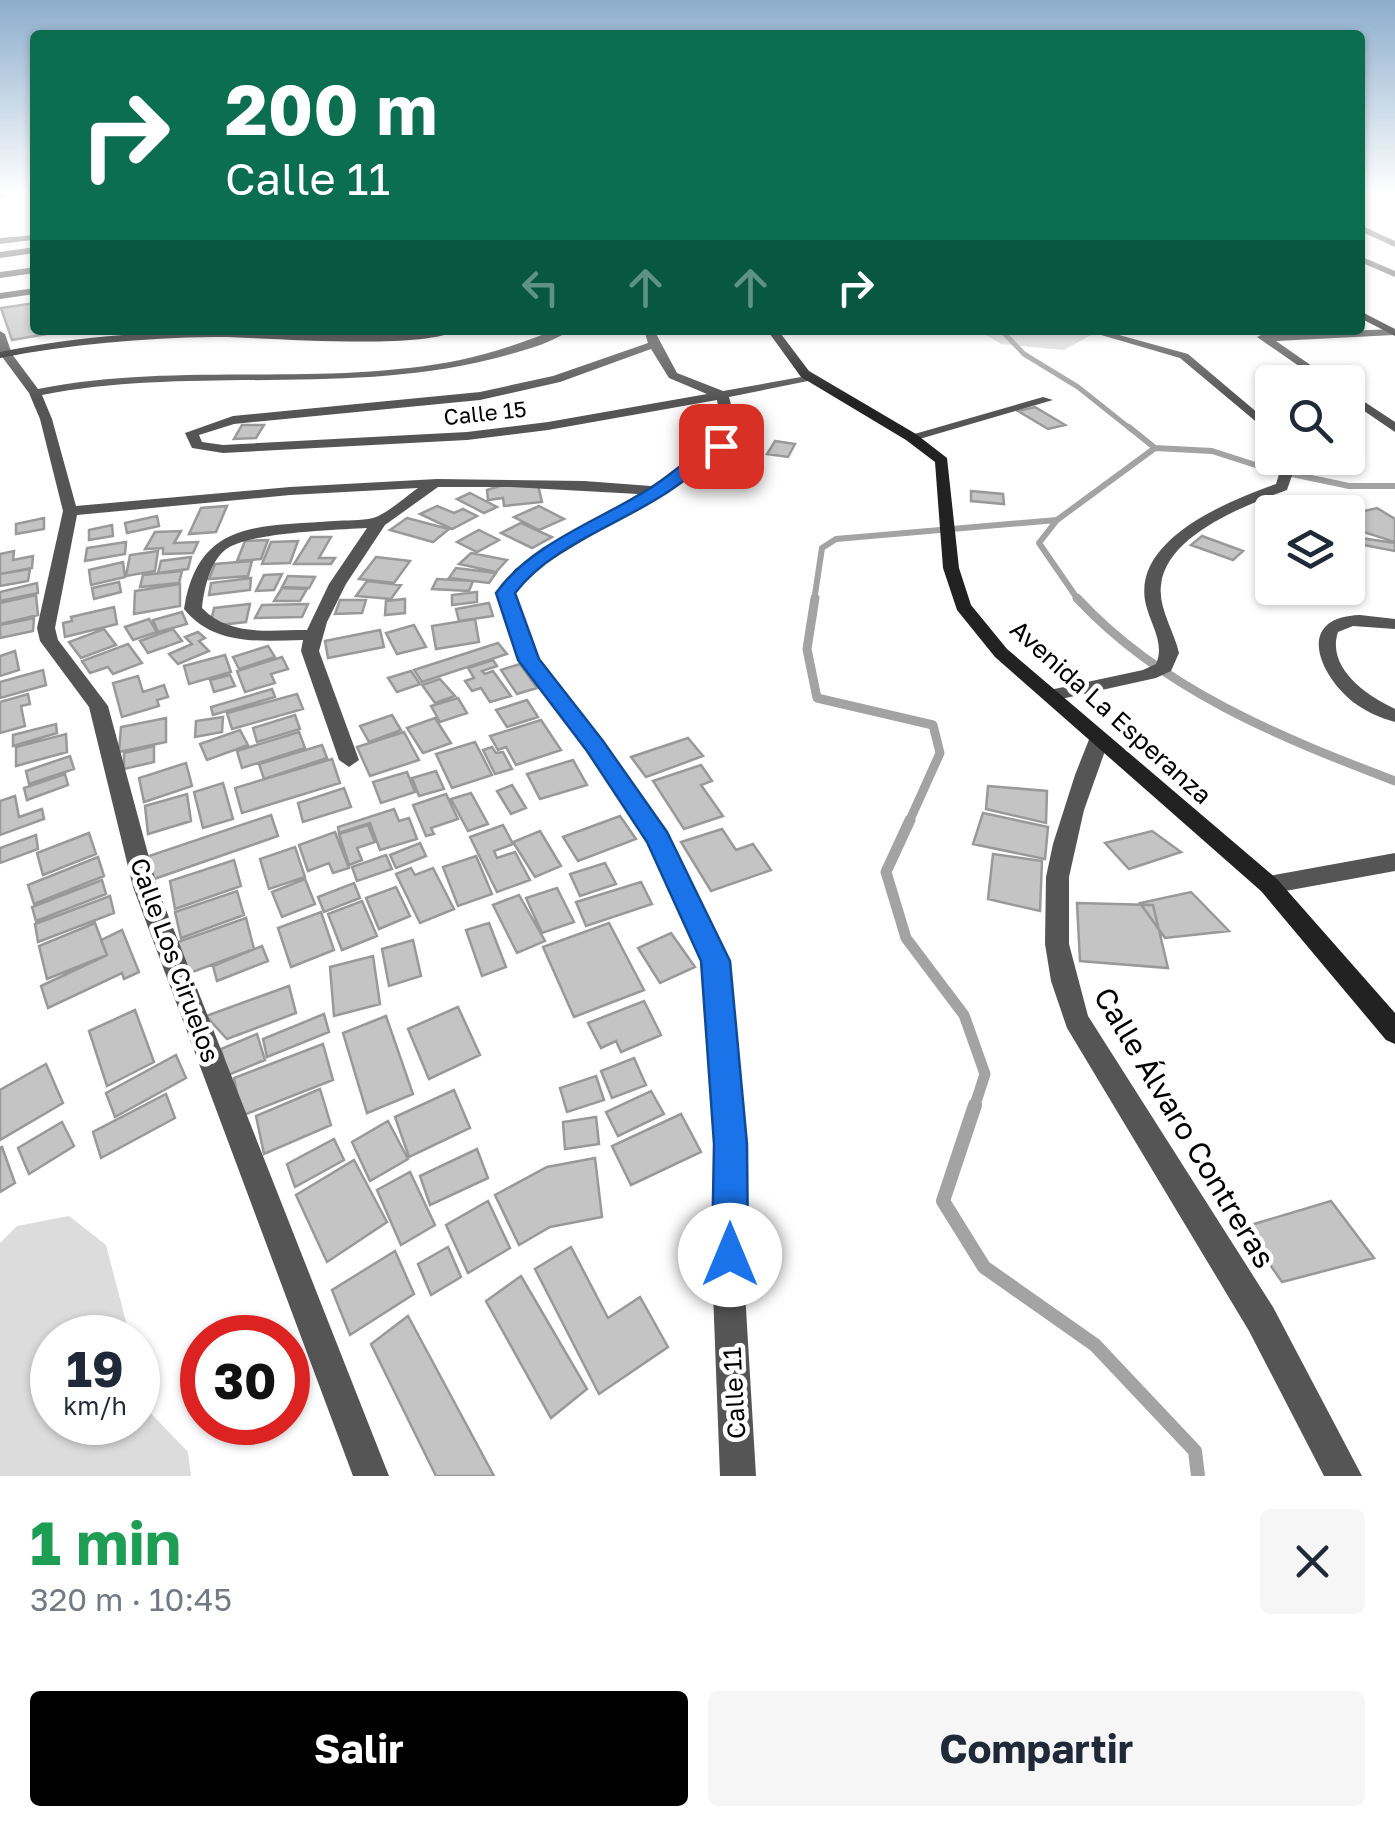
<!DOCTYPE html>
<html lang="es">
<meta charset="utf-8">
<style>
:root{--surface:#fff;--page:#f6f6f7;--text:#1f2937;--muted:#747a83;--accent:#000}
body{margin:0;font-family:"Golos Text",sans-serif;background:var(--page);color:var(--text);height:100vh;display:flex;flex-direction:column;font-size:38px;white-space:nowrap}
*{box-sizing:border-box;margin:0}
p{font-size:32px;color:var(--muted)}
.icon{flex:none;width:55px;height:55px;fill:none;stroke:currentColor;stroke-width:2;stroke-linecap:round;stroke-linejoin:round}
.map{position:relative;height:1476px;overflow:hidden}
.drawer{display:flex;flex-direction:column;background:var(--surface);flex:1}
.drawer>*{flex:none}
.guide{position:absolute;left:30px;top:30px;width:1335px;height:305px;border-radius:10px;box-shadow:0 2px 8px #0004;background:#0b6e4f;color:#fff;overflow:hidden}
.controls{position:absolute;left:1255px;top:365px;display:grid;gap:20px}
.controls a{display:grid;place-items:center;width:110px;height:110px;border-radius:10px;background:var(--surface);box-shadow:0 2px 8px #0004;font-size:50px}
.speed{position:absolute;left:30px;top:1315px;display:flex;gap:20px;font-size:50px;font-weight:700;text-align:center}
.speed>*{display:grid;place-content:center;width:130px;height:130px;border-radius:50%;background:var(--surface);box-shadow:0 2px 8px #0004;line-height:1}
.speed small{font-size:25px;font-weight:400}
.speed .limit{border:15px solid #d22;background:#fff;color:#111}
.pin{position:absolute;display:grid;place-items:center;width:85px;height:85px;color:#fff;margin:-42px;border-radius:20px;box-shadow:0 5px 15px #0006}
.me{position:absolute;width:110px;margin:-55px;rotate:0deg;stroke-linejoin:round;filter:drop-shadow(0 0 8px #0008)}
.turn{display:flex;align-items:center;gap:35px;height:210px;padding:0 30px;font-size:45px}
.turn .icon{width:130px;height:130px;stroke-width:2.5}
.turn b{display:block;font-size:70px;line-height:85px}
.lanes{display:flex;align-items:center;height:95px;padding:0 30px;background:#0003;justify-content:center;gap:50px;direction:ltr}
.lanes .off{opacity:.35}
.round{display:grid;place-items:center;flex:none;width:105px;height:105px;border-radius:10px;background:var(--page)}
.headline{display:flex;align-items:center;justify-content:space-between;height:170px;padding:0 30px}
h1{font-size:60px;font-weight:700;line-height:75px;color:#1e9e55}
.primary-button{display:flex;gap:20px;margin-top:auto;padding:20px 30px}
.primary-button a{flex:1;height:115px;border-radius:10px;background:var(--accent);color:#fff;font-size:40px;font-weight:700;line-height:115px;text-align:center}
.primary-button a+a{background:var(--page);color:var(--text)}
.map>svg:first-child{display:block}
.green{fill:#dcdcdc}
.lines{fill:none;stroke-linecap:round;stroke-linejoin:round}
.stream-far4{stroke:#a3a3a3;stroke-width:5}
.stream-far3{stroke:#a3a3a3;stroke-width:6}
.stream-far2{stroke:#a3a3a3;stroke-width:9}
.stream-far1{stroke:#a3a3a3;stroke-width:11}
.stream{stroke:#a3a3a3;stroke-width:14}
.building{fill:#c4c4c4;stroke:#999;stroke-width:2.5}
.street{fill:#555;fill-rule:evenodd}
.secondary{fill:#222;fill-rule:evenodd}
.route{fill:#1a73e8;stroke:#114b97;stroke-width:2.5}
.labels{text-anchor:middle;stroke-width:9;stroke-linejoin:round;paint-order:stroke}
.far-street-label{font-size:22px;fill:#000;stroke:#fff}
.street-label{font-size:25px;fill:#000;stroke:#fff}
.near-street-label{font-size:30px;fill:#000;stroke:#fff}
</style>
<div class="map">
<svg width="1395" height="1476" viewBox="0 0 1395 1476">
<rect width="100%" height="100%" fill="#fff"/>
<path class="green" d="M978,330H1085L1093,334L1064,350L1001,344Z
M69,1216L106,1245L130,1337L52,1338V1422H138V1384L141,1403L188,1452L191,1476H0V1243L17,1226Z"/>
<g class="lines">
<path class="stream-far4" d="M1001,330L1024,354L1078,387L1132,430"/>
<path class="stream-far3" d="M1155,448L1212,451L1268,469L1349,486H1395
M1057,520L1039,543L1079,601
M814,601L822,548L836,539L1057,520L1155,448L1129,427"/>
<path class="stream-far2" d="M815,598L807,649L817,698L933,725L940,753L909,822
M1077,598C1162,690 1280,737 1395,781"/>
<path class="stream-far1" d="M910,820L886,872L906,938L964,1015L985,1074L974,1108"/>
<path class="stream" d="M975,1105L943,1201L984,1267L1095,1345L1195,1451L1198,1476"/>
</g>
<path class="building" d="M35,303V330H69L12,340L1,308Z
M1035,407L1065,425L1048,429L1018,411Z
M242,425H264L256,438L234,439Z
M775,441L795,444L788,457L767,454Z
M503,485H538L542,502L504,506L503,498L488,500L487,490Z
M971,491L1003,494L1004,504L971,501Z
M470,493L497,507L484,513L457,499Z
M227,506L216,532L189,534L201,508Z
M437,506L454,513L463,509L477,516L452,529L420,514Z
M539,506L564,519L539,530L514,517Z
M1377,508L1395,519V542L1348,527L1356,513Z
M157,516L159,526L127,533L125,523Z
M44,518V529L16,534V524Z
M407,518L449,529L433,542L390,530Z
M521,523L552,537L532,548L501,533Z
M112,525L113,536L89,540V530Z
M479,530L499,540L477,552L457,542Z
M181,531L174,543L198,542L193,553L163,554V548L145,549L155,532Z
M1202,536L1243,551L1233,560L1191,545Z
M311,537H331L319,558H335L331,564H294Z
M1354,537L1395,543V551L1358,544Z
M268,540L261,559L237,561L245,541Z
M298,541L290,563L262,564L271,542Z
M126,542L125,554L85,561L87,548Z
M14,551L13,560L33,556L32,568L0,574V554Z
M158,551L155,571L126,576L130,555Z
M471,553L507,560L496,572L459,564Z
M191,557L188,569L158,573L161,561Z
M376,557L410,561L394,583L359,579Z
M252,561L248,576L209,579L215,564Z
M123,562L125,577L91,585L89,570Z
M456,568L496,573L489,583L449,578Z
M30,569L28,581L0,586V574Z
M182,571L179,583L140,587L143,575Z
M282,574L274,590L256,591L264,575Z
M288,576L315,577L309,588L282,587Z
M251,578L250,590L209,595L211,583Z
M437,579L473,581L469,591L432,589Z
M367,581L401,585L391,599L356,596Z
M119,582L121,592L94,599L92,588Z
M37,583L38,593L0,601V592Z
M180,584V606L134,614L135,591Z
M282,588L307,589L300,601H274Z
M477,592V602L452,605V595Z
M36,595L38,615L0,624V603Z
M405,599V613L385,615L386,601Z
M340,600H366L362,613L335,614Z
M489,603L493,616L459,621L456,609Z
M250,604L246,622L210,626L214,608Z
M308,604L302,617L255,618L262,605Z
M114,607L117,624L65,637L63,623L72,621L71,617Z
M182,612L187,624L158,632L153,620Z
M34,618L33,631L0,638V625Z
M149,619L157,632L133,640L125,627Z
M475,619L479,642L436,649L432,626Z
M414,625L426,647L397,654L386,633Z
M104,629L116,645L81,658L69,642Z
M173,629L182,641L148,653L140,641Z
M380,630L384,647L328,658L325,641Z
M198,632L205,638L199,641L209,651L178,664L169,654L192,644L185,637Z
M498,643L507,654L422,682L414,670Z
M128,644L142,663L113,674L108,667L90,673L82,661Z
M268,646L275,657L239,669L233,657Z
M15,651L19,670L0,676V656Z
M225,655L231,672L189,684L184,666Z
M282,657L288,669L271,674L275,683L245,692L237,671Z
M493,660L497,666L482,671L485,674L493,671L511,696L490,702L481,688L472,691L465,681L474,678L468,668Z
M520,664L537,688L517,694L501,670Z
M43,670L46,685L0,698V682Z
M411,671L420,684L397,692L388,678Z
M230,675L235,686L214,692L210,680Z
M138,676L143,692L164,685L168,697L157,700L159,706L122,717L113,683Z
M440,679L455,696L435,703L422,685Z
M272,689L275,697L213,715L211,707Z
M28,694L30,704L21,706L25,726L0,733V702Z
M297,694L303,709L232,729L227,713Z
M458,698L467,713L440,722L431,706Z
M527,700L538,717L507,727L496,710Z
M295,715L300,729L257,742L253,728Z
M392,715L401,730L369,742L360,726Z
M223,717L222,732L195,737L196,721Z
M166,718V742L119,752L121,727Z
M435,718L451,743L423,753L407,728Z
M541,720L561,750L516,765L506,747L498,750L490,736Z
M56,724L57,733L13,746V735Z
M240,730L248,745L207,760L200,744Z
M299,732L305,748L242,768L237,751Z
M404,732L419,760L370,776L357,747Z
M66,734L67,752L16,766V747Z
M688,738L703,756L646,777L631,757Z
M475,742L492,775L452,788L436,754Z
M322,745L327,758L264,779L259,764Z
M154,746V762L124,769V753Z
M492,747L496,753L503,752L512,769L495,774L483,750Z
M70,756L74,769L29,784L26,771Z
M332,759L340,783L242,813L235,788Z
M573,760L587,785L540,799L527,774Z
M186,763L192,786L144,802L139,778Z
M701,765L712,781L701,785L723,816L684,829L653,781Z
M436,771L444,789L419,796L412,778Z
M407,772L415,792L381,803L373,782Z
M65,774L68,785L27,800L24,788Z
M223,783L233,819L203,828L194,792Z
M512,785L526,808L511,814L497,791Z
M988,786L1047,791L1046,823L986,809Z
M344,788L351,807L303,822L298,803Z
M471,793L488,824L468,831L451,799Z
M187,794L191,821L148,834L145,806Z
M446,794L458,819L431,828L434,834L426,836L413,805Z
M15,796L19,817L42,809L44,819L0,835V801Z
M394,809L399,821L409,818L417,839L380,850L370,823L339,833L338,827Z
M983,813L1048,827L1045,859L973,844Z
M271,815L278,836L154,879L149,856Z
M620,816L636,839L578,861L563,837Z
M368,825L375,842L357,848L362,860L349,865L339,834Z
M503,825L513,844L494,851L497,858L515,852L530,880L497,892L470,837Z
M722,829L736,850L753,844L771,870L711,891L681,842Z
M540,831L561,866L535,877L513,842Z
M1152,831L1181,852L1129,869L1105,843Z
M335,832L349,868L333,873L329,863L308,871L299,845Z
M89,833L96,854L43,875L37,853Z
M36,835L38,849L0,863V848Z
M420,843L426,856L396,868L390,855Z
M295,847L305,877L269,889L260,859Z
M993,854L1042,861L1040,911L988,899Z
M386,855L392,869L357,881L352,867Z
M476,856L492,894L458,906L443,867Z
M98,857L104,876L34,904L28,885Z
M234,860L241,886L175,909L170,881Z
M605,863L616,884L580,896L570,874Z
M411,868L415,875L433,868L454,909L420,923L396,874Z
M305,879L315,904L282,917L272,892Z
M102,880L106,894L36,921L32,907Z
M641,882L652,904L586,926L576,902Z
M354,883L360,898L324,912L318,897Z
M396,887L410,916L379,929L366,898Z
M557,888L574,922L542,933L526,898Z
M237,891L244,915L181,938L175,912Z
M1191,892L1229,931L1165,938L1140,903Z
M519,895L545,941L517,953L493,905Z
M110,896L114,913L38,942L35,924Z
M362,901L377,936L342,950L328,914Z
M1077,903L1153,905L1168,968L1080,961Z
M321,912L334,950L291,967L278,928Z
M246,918L254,949L179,977L172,944Z
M95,923L107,955L47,979L39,946Z
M489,923L506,967L482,976L466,930Z
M609,923L644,990L574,1017L543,947Z
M122,930L139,972L124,979L122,973L48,1008L41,986L107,955L101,940Z
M671,933L695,967L660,983L638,948Z
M413,940L421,976L389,986L382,949Z
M262,946L268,961L217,981L213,966Z
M373,956L380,1004L334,1016L330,967Z
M289,986L296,1013L227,1039L206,1016Z
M644,1001L661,1035L621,1052L616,1041L601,1048L588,1023Z
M458,1007L480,1055L429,1079L408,1029Z
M135,1010L154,1062L107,1086L89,1031Z
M324,1014L329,1032L267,1057L263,1039Z
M386,1016L413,1094L367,1113L343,1033Z
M257,1034L265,1060L228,1075L221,1049Z
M323,1044L333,1080L241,1116L234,1078Z
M176,1055L186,1078L115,1117L106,1093Z
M634,1058L646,1085L612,1098L601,1071Z
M46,1064L63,1103L0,1140V1090Z
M596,1076L604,1100L567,1112L560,1088Z
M320,1089L331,1125L264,1154L256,1116Z
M454,1090L470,1128L409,1157L395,1117Z
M651,1091L664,1114L618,1136L606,1112Z
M166,1094L175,1118L101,1158L93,1132Z
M681,1114L701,1152L631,1185L612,1146Z
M596,1117L599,1144L565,1149L563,1122Z
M388,1121L408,1159L370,1181L352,1142Z
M62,1122L74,1146L29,1174L18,1148Z
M334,1139L344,1160L295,1187L287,1164Z
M2,1147L15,1183L0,1192V1148Z
M477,1149L488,1178L430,1205L420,1176Z
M595,1158L602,1217L550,1227L519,1245L495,1195L547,1167Z
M354,1160L387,1222L327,1262L296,1195Z
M410,1172L435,1225L401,1245L377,1190Z
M488,1201L510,1248L468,1273L446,1225Z
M1331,1201L1374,1258L1282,1282L1244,1227Z
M448,1247L461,1277L431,1295L418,1264Z
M571,1247L608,1318L640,1297L668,1347L599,1394L535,1269Z
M395,1251L414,1294L350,1335L332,1290Z
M521,1276L587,1389L551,1418L486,1301Z
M408,1316L494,1476H436L371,1344Z"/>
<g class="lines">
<path class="street" d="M0,193H13L0,198Z
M1360,225L1395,241V247L1360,231Z
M35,235L32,240L0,244V238Z
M35,247V253L0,258V252Z
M1360,256L1395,271V277L1360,262Z
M35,267V273L0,278V272Z
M35,288V294L0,299V293Z
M1395,329L1394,335L1276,341L1335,382H1322L1257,337L1263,334Z
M555,330H570C549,345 518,352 492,359C344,396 191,366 42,395L52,419L76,506L290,487L437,479L584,481L651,486L702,455L715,442L721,422L717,400L548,430L467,440L223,453L192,448L185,433L233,416L480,392L553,376L648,343L644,330H654L677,373L723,391L812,375L818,379L729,397C737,425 732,441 712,461L527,575L513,593L537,659L602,741L666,833L727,961L746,1144L745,1292L756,1476H720L713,1292L716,1144L703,961L648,842L588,751L519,660L497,593L515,569L638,494L511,487H438L385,525L346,584L327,622L319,651L359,760L349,767L339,760L301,651L303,640C260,641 214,646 184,609C198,519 260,527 334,521C346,520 361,521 373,518C387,514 405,497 418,488L290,495L77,515L55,628L58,640L108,706L157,887L389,1476H353L133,887L89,707L40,641L37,628L63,511L40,419L29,393L0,354V331L5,334L12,354L38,389C177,361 321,388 460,360C493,353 524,342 555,330ZM651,349L669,378L707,394L548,422L467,432L223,445L202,442L199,435L234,424L480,400L560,382ZM367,528L329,584L307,630C270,630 230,637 202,608C204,589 210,562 225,550C247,532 337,530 367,528Z
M1084,330H1101L1188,354L1272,425V435L1180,358Z
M1348,391L1395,422V432L1348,400Z
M1043,397L1053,400L916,440L904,437Z
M1284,458H1298L1287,490C1246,505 1166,535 1161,585C1158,608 1174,631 1179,653L1171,671L1156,678L1052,701L1045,699L1042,695L1045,691L1143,670L1156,664C1165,644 1151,625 1146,605C1130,540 1228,501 1276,484Z
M1360,615L1395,619V629L1353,626L1338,632C1326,668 1367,696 1395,709V722C1380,718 1365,711 1353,702C1318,674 1295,617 1360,615Z
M1100,730L1110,737L1084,810L1069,877V944L1088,1016L1273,1307L1362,1476H1324L1249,1331L1067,1028L1051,981L1045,944L1046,877L1053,844L1075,775L1090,737Z
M1395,853V871L1269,894L1261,891L1257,885L1261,879L1269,876Z"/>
<path class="secondary" d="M1360,311L1395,329V336L1360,318Z
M247,330L368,334L458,330C420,351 267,337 214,337C142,338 71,344 0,358V352C82,335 164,331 247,330Z
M767,330H778L809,371L916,434L947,458L959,568L971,605L1007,649L1277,879L1395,1013V1044L1386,1040L1261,891L995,657L957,610L943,568L935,462L906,440L801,377Z"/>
</g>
<linearGradient id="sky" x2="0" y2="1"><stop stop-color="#8cadcc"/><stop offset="0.48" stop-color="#fff"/><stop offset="1" stop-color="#fff" stop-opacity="0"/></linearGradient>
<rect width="1395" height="400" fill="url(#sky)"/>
<path class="route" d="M721,441L729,446L726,449C705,464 685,481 663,495C615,526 550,547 515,593L539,659L603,741L667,832L730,961L747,1144L748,1255L742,1267L730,1273L717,1267L712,1255L714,1144L701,961L647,842L587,751L518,660L496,593C532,543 598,521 649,489C673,474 695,451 721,441Z"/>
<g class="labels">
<g class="far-street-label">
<text transform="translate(485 413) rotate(-6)" y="8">Calle 15</text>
</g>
<g class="street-label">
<text transform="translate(1111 712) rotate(42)" y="9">Avenida La Esperanza</text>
<text transform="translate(175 960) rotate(70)" y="9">Calle Los Ciruelos</text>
<text transform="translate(734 1393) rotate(-93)" y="9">Calle 11</text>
</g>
<g class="near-street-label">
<text transform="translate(1184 1128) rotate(59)" y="10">Calle Álvaro Contreras</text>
</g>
</g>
</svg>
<div class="controls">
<a><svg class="icon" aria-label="search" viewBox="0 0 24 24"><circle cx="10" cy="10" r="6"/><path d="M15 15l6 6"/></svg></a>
<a><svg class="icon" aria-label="layers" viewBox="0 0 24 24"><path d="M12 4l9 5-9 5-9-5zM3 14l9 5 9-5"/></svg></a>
</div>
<div class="speed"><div>19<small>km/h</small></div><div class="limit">30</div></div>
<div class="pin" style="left:721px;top:446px;background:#d93025"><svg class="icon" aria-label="arrive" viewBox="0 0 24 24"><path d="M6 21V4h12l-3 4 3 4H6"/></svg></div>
<svg class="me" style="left:730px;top:1255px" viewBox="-20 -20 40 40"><circle r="19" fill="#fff"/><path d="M0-13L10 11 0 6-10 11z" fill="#1a73e8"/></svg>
<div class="guide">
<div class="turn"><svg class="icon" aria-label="right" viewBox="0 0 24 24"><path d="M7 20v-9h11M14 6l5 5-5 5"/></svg><div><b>200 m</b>Calle 11</div></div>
<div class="lanes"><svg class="icon off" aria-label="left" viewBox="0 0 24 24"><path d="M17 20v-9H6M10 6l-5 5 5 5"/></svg><svg class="icon off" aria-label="ahead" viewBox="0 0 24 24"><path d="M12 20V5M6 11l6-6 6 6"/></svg><svg class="icon off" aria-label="ahead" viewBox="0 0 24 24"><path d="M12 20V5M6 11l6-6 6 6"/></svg><svg class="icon" aria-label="right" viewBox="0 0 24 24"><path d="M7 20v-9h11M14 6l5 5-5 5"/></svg></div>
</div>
</div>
<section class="drawer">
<div class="headline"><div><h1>1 min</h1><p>320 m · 10:45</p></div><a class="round"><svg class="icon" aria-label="close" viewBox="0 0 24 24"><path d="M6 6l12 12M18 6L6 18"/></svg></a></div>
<div class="primary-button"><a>Salir</a><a>Compartir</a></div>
</section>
